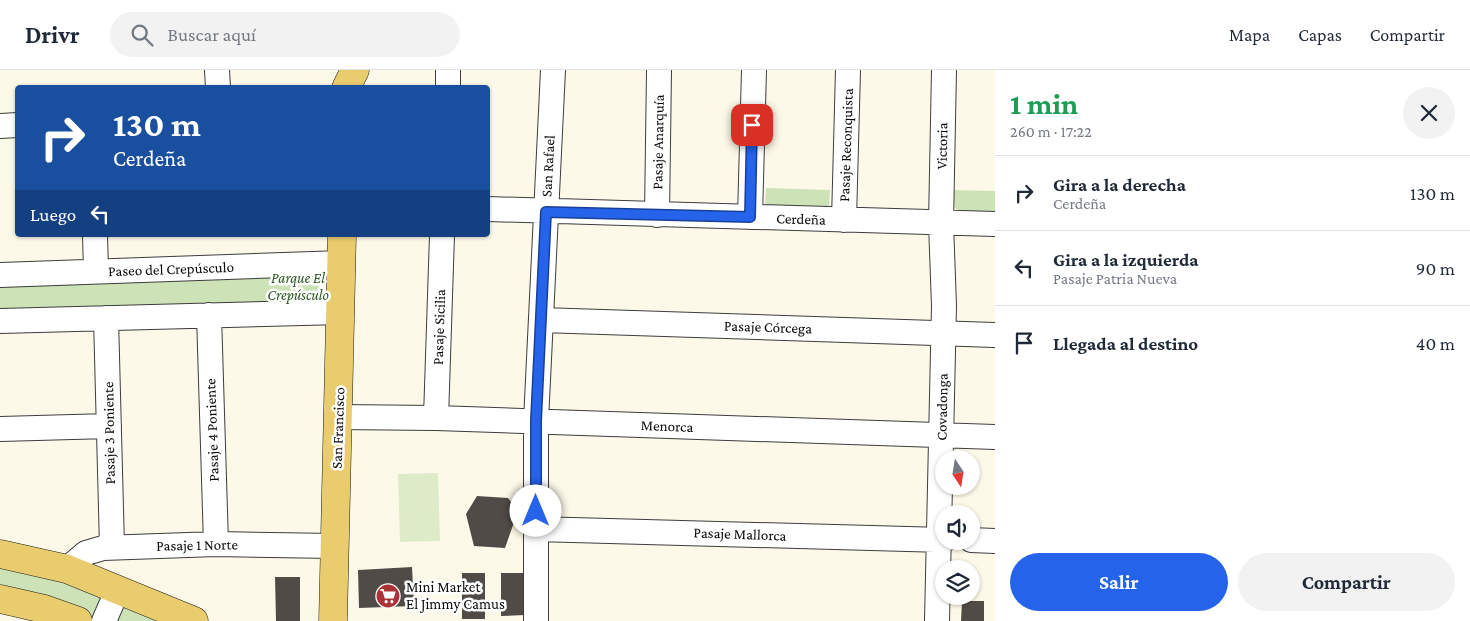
<!DOCTYPE html>
<html lang="es">
<meta charset="utf-8">
<style>
:root{--surface:#fff;--page:#f2f2f3;--text:#1f2937;--muted:#747a83;--line:#e0e1e3;--accent:#2563eb}
body{margin:0;font-family:"Crimson Pro",serif;background:var(--page);color:var(--text);height:100vh;display:flex;flex-direction:column;font-size:19px;white-space:nowrap}
*{box-sizing:border-box;margin:0}
p{font-size:16px;color:var(--muted)}
.icon{flex:none;width:28px;height:28px;fill:none;stroke:currentColor;stroke-width:2;stroke-linecap:round;stroke-linejoin:round}
.map{position:relative;flex:1;overflow:hidden}
.side{display:flex;flex-direction:column;background:var(--surface);width:475px}
.side>*{flex:none}
.top-card{position:absolute;left:15px;top:15px;width:475px;height:152px;border-radius:5px;box-shadow:0 1px 4px #0004;background:#1a4fa0;color:#fff;overflow:hidden}
.needle{width:32px;rotate:168deg}
.controls{position:absolute;left:935px;top:380px;display:grid;gap:10px}
.controls a{display:grid;place-items:center;width:45px;height:45px;border-radius:50%;background:var(--surface);box-shadow:0 1px 4px #0004;font-size:25px}
.pin{position:absolute;display:grid;place-items:center;width:42px;height:42px;color:#fff;margin:-21px;border-radius:10px;box-shadow:0 2px 8px #0006}
.me{position:absolute;width:55px;margin:-28px;rotate:0deg;stroke-linejoin:round;filter:drop-shadow(0 0 4px #0008)}
.turn{display:flex;align-items:center;gap:18px;height:105px;padding:0 15px;font-size:22px}
.turn .icon{width:65px;height:65px;stroke-width:2.5}
.turn b{display:block;font-size:35px;line-height:42px}
.then{display:flex;align-items:center;height:48px;padding:0 15px;background:#0003;gap:10px;font-size:19px}
.round{display:grid;place-items:center;flex:none;width:52px;height:52px;border-radius:26px;background:var(--page)}
.overview{display:flex;align-items:center;justify-content:space-between;height:85px;padding:0 15px}
h1{font-size:30px;font-weight:700;line-height:38px;color:#1e9e55}
.button{display:flex;gap:10px;margin-top:auto;padding:10px 15px}
.button a{flex:1;height:58px;border-radius:30px;background:var(--accent);color:#fff;font-size:20px;font-weight:700;line-height:58px;text-align:center}
.button a+a{background:var(--page);color:var(--text)}
ul{padding:0;list-style:none}
li{display:flex;align-items:center;gap:15px;height:75px;padding:0 15px;border-top:1px solid var(--line)}
li div{flex:1}
li b{display:block;font-size:19px}
li em{font-style:normal}
header{display:flex;align-items:center;gap:30px;box-sizing:border-box;height:70px;padding:0 25px;background:var(--surface);border-bottom:1px solid var(--line)}
header strong{font-size:24px}
nav{display:flex;gap:28px;margin-inline-start:auto;font-size:18px}
.search{width:350px;height:45px;background:var(--page);display:flex;align-items:center;gap:12px;box-sizing:border-box;padding:0 18px;border-radius:28px;color:var(--muted);font-size:19px}
main{display:flex;flex:1;min-height:0}
.map>svg:first-child{display:block}
.green{fill:#cde2b7}
.pitch{fill:#deebc8}
.building{fill:#514b48}
.lines{fill:none;stroke-linecap:round;stroke-linejoin:round}
.minor-casing{stroke:#3d3d3d;stroke-width:26}
.major-casing{stroke:#1b1b1b;stroke-width:29}
.minor{stroke:#fff;stroke-width:24}
.major{stroke:#e9cc6d;stroke-width:28}
.route-casing{stroke:#184099;stroke-width:12}
.route{stroke:#2563eb;stroke-width:9}
.labels{text-anchor:middle;stroke-width:5;stroke-linejoin:round;paint-order:stroke}
.street-label{font-size:15px;fill:#0a0a0a;stroke:#fff}
.park-label{font-size:15px;font-style:italic;fill:#2d5923;stroke:#fff}
.poi-label{font-size:15px;fill:#0a0a0a;stroke:#fff;text-anchor:start}
</style>
<header>
<strong>Drivr</strong>
<div class="search"><svg class="icon" aria-label="search" viewBox="0 0 24 24"><circle cx="10" cy="10" r="6"/><path d="M15 15l6 6"/></svg>Buscar aquí</div>
<nav><a>Mapa</a><a>Capas</a><a>Compartir</a></nav>
</header>
<main>
<div class="map">
<svg width="995" height="551" viewBox="0 0 995 551">
<rect width="100%" height="100%" fill="#fdf9e9"/>
<path class="green" d="M766,118L830,120L829,138L765,137Z
M952,120L995,121V143L959,142L952,134Z
M319,199V233L0,242V210Z
M0,496L61,511L166,551H97L15,520L0,518Z"/>
<path class="pitch" d="M438,403L440,471L400,472L398,404Z"/>
<path class="building" d="M477,426L508,428L518,441L505,478L474,476L466,444Z
M412,497L414,536L359,538L358,500Z
M462,503H485V549H462Z
M501,503H525V545L501,546Z
M275,507H300V551H276Z
M962,531H984V551H961Z"/>
<g class="lines">
<defs>
<path id="minor" d="M217,0L218,18
M448,18V0
M0,56L18,55
M488,139L995,154
M657,145L659,0
M750,147L754,0
M844,150L848,0
M95,165L96,201
M0,205L342,193
M209,245L216,474
M106,248L112,477
M541,250L995,265
M0,251L341,242
M338,347L436,348L995,367
M436,348L442,165
M0,359L109,356
M536,459L944,470
M971,470L995,471
M67,499L86,483L103,478L216,474L334,476
M104,551L118,519
M536,551V351L553,0
M937,551L944,236L941,153L944,0"/>
<path id="major" d="M346,18L355,0
M0,484L67,499L194,551
M0,529L44,539L78,551
M333,551L342,165"/>
</defs>
<use href="#minor" class="minor-casing"/>
<use href="#major" class="major-casing"/>
<use href="#minor" class="minor"/>
<use href="#major" class="major"/>
</g>
<g class="lines">
<defs>
<path id="route" d="M536,441V351L546,142L750,147L752,55"/>
</defs>
<use href="#route" class="route-casing"/>
<use href="#route" class="route"/>
</g>
<defs>
<symbol id="supermarket-disc" viewBox="-11 -11 22 22"><circle r="9.5" fill="#a93337" stroke="#fff"/><path d="M-6-5.5h2.5l.6 2H6L4.5 2H-2.5L-4.4-4H-6ZM-1.5 3.2a1.3 1.3 0 1 0 .1 0ZM3 3.2a1.3 1.3 0 1 0 .1 0Z" fill="#fff"/></symbol>
</defs>
<g fill-rule="evenodd">
<use href="#supermarket-disc" x="374" y="512" width="28" height="28"/>
</g>
<g class="labels">
<g class="street-label">
<text transform="translate(658 72) rotate(-89)" y="5">Pasaje Anarquía</text>
<text transform="translate(846 75) rotate(-88)" y="5">Pasaje Reconquista</text>
<text transform="translate(942 76) rotate(-89)" y="5">Victoria</text>
<text transform="translate(548 96) rotate(-87)" y="5">San Rafael</text>
<text transform="translate(801 149) rotate(2)" y="5">Cerdeña</text>
<text transform="translate(171 199) rotate(-2)" y="5">Paseo del Crepúsculo</text>
<text transform="translate(439 257) rotate(-88)" y="5">Pasaje Sicilia</text>
<text transform="translate(768 257) rotate(2)" y="5">Pasaje Córcega</text>
<text transform="translate(942 337) rotate(-89)" y="5">Covadonga</text>
<text transform="translate(667 356) rotate(2)" y="5">Menorca</text>
<text transform="translate(338 358) rotate(-88)" y="5">San Francisco</text>
<text transform="translate(212 360) rotate(-92)" y="5">Pasaje 4 Poniente</text>
<text transform="translate(109 363) rotate(-91)" y="5">Pasaje 3 Poniente</text>
<text transform="translate(740 464) rotate(2)" y="5">Pasaje Mallorca</text>
<text transform="translate(197 475) rotate(-1)" y="5">Pasaje 1 Norte</text>
</g>
<g class="park-label">
<text x="298" y="213">Parque El<tspan x="298" dy="17">Crepúsculo</tspan></text>
</g>
<g class="poi-label">
<text x="406" y="522">Mini Market<tspan x="406" dy="17">El Jimmy Camus</tspan></text>
</g>
</g>
</svg>
<div class="controls">
<a><svg class="needle" viewBox="-14 -14 28 28"><path d="M0-13l5 13h-10z" fill="#e53935"/><path d="M0 13l5-13h-10z" fill="#747a83"/></svg></a>
<a><svg class="icon" aria-label="sound" viewBox="0 0 24 24"><path d="M4 9h4l5-4v14l-5-4H4zM17 9q2 3 0 6"/></svg></a>
<a><svg class="icon" aria-label="layers" viewBox="0 0 24 24"><path d="M12 4l9 5-9 5-9-5zM3 14l9 5 9-5"/></svg></a>
</div>
<div class="pin" style="left:752px;top:55px;background:#d93025"><svg class="icon" aria-label="arrive" viewBox="0 0 24 24"><path d="M6 21V4h12l-3 4 3 4H6"/></svg></div>
<svg class="me" style="left:536px;top:441px" viewBox="-20 -20 40 40"><circle r="19" fill="#fff"/><path d="M0-13L10 11 0 6-10 11z" fill="#2563eb"/></svg>
<div class="top-card">
<div class="turn"><svg class="icon" aria-label="right" viewBox="0 0 24 24"><path d="M7 20v-9h11M14 6l5 5-5 5"/></svg><div><b>130 m</b>Cerdeña</div></div>
<div class="then">Luego<svg class="icon" aria-label="left" viewBox="0 0 24 24"><path d="M17 20v-9H6M10 6l-5 5 5 5"/></svg></div>
</div>
</div>
<section class="side">
<div class="overview"><div><h1>1 min</h1><p>260 m · 17:22</p></div><a class="round"><svg class="icon" aria-label="close" viewBox="0 0 24 24"><path d="M6 6l12 12M18 6L6 18"/></svg></a></div>
<ul>
<li><svg class="icon" aria-label="right" viewBox="0 0 24 24"><path d="M7 20v-9h11M14 6l5 5-5 5"/></svg><div><b>Gira a la derecha</b><p>Cerdeña</p></div><em>130 m</em></li>
<li><svg class="icon" aria-label="left" viewBox="0 0 24 24"><path d="M17 20v-9H6M10 6l-5 5 5 5"/></svg><div><b>Gira a la izquierda</b><p>Pasaje Patria Nueva</p></div><em>90 m</em></li>
<li><svg class="icon" aria-label="arrive" viewBox="0 0 24 24"><path d="M6 21V4h12l-3 4 3 4H6"/></svg><div><b>Llegada al destino</b></div><em>40 m</em></li>
</ul>
<div class="button"><a>Salir</a><a>Compartir</a></div>
</section>
</main>
